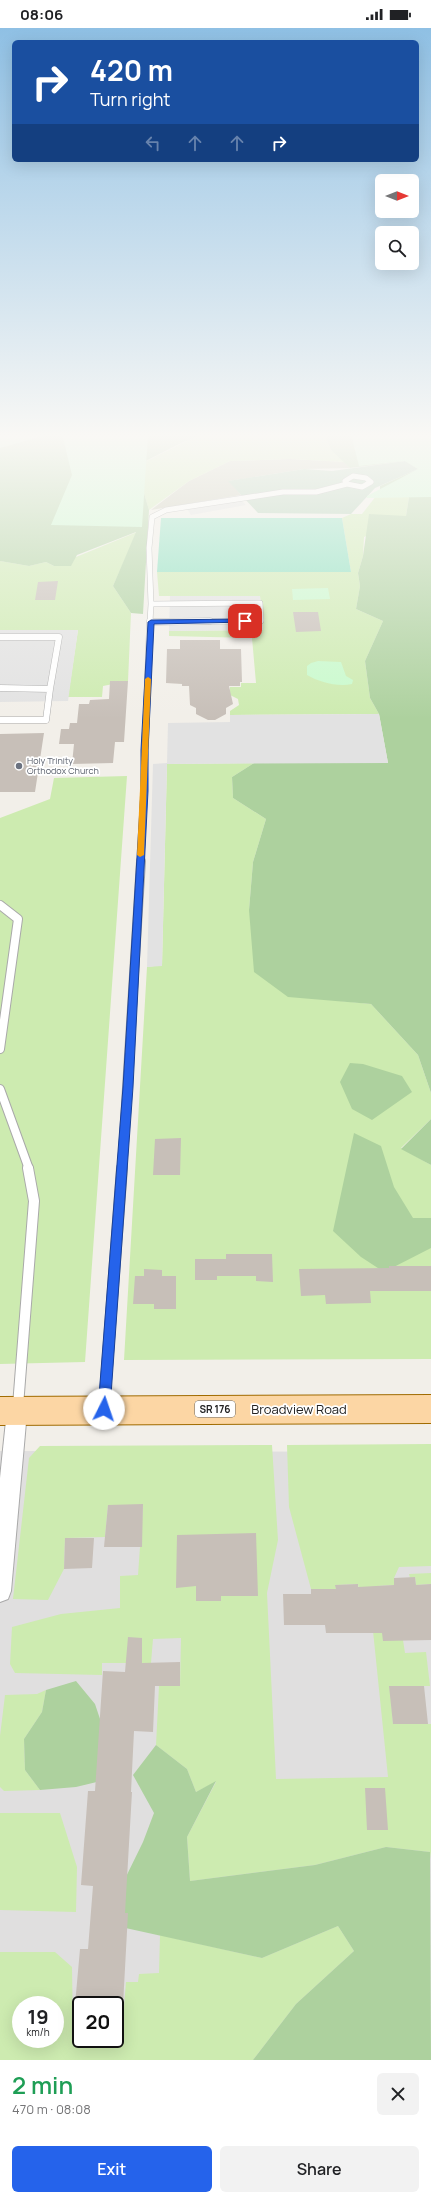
<!DOCTYPE html>
<meta charset="utf-8">
<style>
:root{--surface:#fff;--page:#f2f2f2;--text:#202124;--muted:#757577;--accent:#2563eb}
body{margin:0;font-family:Manrope,sans-serif;background:var(--page);color:var(--text);height:100vh;display:flex;flex-direction:column;font-size:15px;white-space:nowrap}
*{box-sizing:border-box;margin:0}
p{font-size:13px;color:var(--muted)}
.icon{flex:none;width:22px;height:22px;fill:none;stroke:currentColor;stroke-width:2;stroke-linecap:round;stroke-linejoin:round}
.map{position:relative;height:2032px;overflow:hidden}
.details{display:flex;flex-direction:column;background:var(--surface);flex:1}
.details>*{flex:none}
.hud{position:absolute;left:12px;top:12px;width:407px;height:122px;border-radius:6px;box-shadow:0 4px 16px #0002;background:#1a4fa0;color:#fff;overflow:hidden}
.needle{width:26px;rotate:90deg}
.buttons{position:absolute;left:375px;top:146px;display:grid;gap:8px}
.buttons a{display:grid;place-items:center;width:44px;height:44px;border-radius:6px;background:var(--surface);box-shadow:0 4px 16px #0002;font-size:20px}
.speed{position:absolute;left:12px;top:1968px;display:flex;gap:8px;font-size:20px;font-weight:700;text-align:center}
.speed>*{display:grid;place-content:center;width:52px;height:52px;border-radius:50%;background:var(--surface);box-shadow:0 4px 16px #0002;line-height:1}
.speed small{font-size:10px;font-weight:400}
.speed .limit{border:2px solid #111;border-radius:6px;background:#fff;color:#111}
.pin{position:absolute;display:grid;place-items:center;width:34px;height:34px;color:#fff;margin:-17px;border-radius:8px;box-shadow:0 2px 6px #0006}
.me{position:absolute;width:44px;margin:-22px;rotate:4deg;stroke-linejoin:round;filter:drop-shadow(0 0 3px #0008)}
.turn{display:flex;align-items:center;gap:14px;height:84px;padding:0 12px;font-size:18px}
.turn .icon{width:52px;height:52px;stroke-width:2.5}
.turn b{display:block;font-size:28px;line-height:34px}
.lanes{display:flex;align-items:center;height:38px;padding:0 12px;background:#0003;justify-content:center;gap:20px;direction:ltr}
.lanes .off{opacity:.35}
.round{display:grid;place-items:center;flex:none;width:42px;height:42px;border-radius:6px;background:var(--page)}
.overview{display:flex;align-items:center;justify-content:space-between;height:68px;padding:0 12px}
h1{font-size:24px;font-weight:600;line-height:30px;color:#1e9e55}
.action{display:flex;gap:8px;margin-top:auto;padding:8px 12px}
.action a{flex:1;height:46px;border-radius:6px;background:var(--accent);color:#fff;font-size:16px;font-weight:600;line-height:46px;text-align:center}
.action a+a{background:var(--page);color:var(--text)}
.status{display:flex;justify-content:space-between;align-items:center;height:28px;padding:0 20px;background:var(--surface);direction:ltr}
.status svg{height:11px;fill:currentColor}
.map>svg:first-child{display:block}
.residential{fill:#e0dfdf;fill-rule:evenodd}
.construction{fill:#c7c7b4}
.grass{fill:#cdebb0;fill-rule:evenodd}
.forest{fill:#add19e}
.cemetery{fill:#aacbaf}
.park{fill:#c8facc}
.pitch{fill:#88e0be}
.parking{fill:#e2e2e2}
.building{fill:#c7bfb8}
.lines{fill:none;stroke-linecap:round;stroke-linejoin:round}
.service-far3-casing{stroke:#a9a9a9;stroke-width:6}
.service-far2-casing{stroke:#a9a9a9;stroke-width:7}
.service-far1-casing{stroke:#a9a9a9;stroke-width:10}
.service-casing{stroke:#a9a9a9;stroke-width:12}
.minor-casing{stroke:#a9a9a9;stroke-width:2}
.primary-casing{stroke:#a06b00;stroke-width:2}
.service-far3{stroke:#fff;stroke-width:5}
.service-far2{stroke:#fff;stroke-width:6}
.service-far1{stroke:#fff;stroke-width:8}
.service{stroke:#fff;stroke-width:10}
.minor{fill:#fff;fill-rule:evenodd}
.primary{fill:#fcd6a4;fill-rule:evenodd}
.route{fill:#2563eb;stroke:#184099}
.slow{fill:#f59e0b}
.worship-dot{fill:#6b7280;stroke:#fff;stroke-width:1.5}
.labels{text-anchor:middle;stroke-width:3.5;stroke-linejoin:round;paint-order:stroke}
.far-worship-label{font-size:9px;fill:#5b616d;stroke:#fff;text-anchor:start}
.shield{fill:#fff;stroke:#646464;stroke-width:1}
.shield-label{font-size:10px;font-weight:bold;fill:#222}
.near-street-label{font-size:13px;fill:#222;stroke:#fff}
</style>
<div class="status"><b>08:06</b><svg viewBox="0 0 49 12"><path d="M0 12V9h3v3zM5 12V6h3v6zM10 12V3h3v9zM15 12V0h3v12zM26 1h20v11H26zM47 4h2v5h-2z"/></svg></div>
<div class="map">
<svg width="431" height="2032" viewBox="0 0 431 2032">
<rect width="100%" height="100%" fill="#f2efe9"/>
<path class="residential" d="M0,1423L431,1424V2032H0ZM21,1977H55V2011H21ZM81,1977H115V2011H81Z"/>
<path class="construction" d="M290,431L345,434L350,440L304,441L229,453L241,467L151,482L189,453L230,433Z"/>
<path class="grass" d="M204,406H330L326,410L331,422L345,434L290,431L230,433L189,453L149,482L136,438C159,428 180,415 204,406Z
M380,463H410L406,488L364,509L363,528L358,545L360,558L356,581L383,593L365,633L370,670L379,686L230,687V683L239,677L238,671L230,667V659H241V655H256L252,610L169,608V603L263,602L260,568H159L157,544H351L342,490L351,486H362Z
M137,504L113,558L131,585L128,653L103,658L102,669H68L78,602H0V533L29,538L46,534L54,538Z
M254,735L232,749L233,770L266,791L253,834L249,882L341,973L371,976L418,1027L431,1065V1091L401,1120L431,1137V1331L124,1332L147,939L162,937L167,736Z
M127,748L85,1334L0,1336V790L50,771L54,750Z
M431,1416V1538L399,1539L394,1550V1557L377,1558L381,1601L403,1612L405,1625L426,1624L430,1658H390L393,1696H431V1831L430,1824L386,1819L315,1837L190,1853L187,1809L216,1754L196,1764L187,1741L156,1717L159,1658H180L181,1610L153,1611L151,1635H102V1647L15,1645L10,1636L12,1599L61,1586L120,1580V1548L138,1547L143,1477H108L105,1509L65,1510L64,1541L48,1572L13,1571L29,1430L40,1418L272,1417L278,1512L267,1565L276,1751L388,1749L373,1603H365L358,1556L336,1557V1561H311L289,1479L287,1417Z
M431,1545V1556L416,1557L415,1549L410,1550L409,1546Z
M46,1662L42,1684L24,1711L25,1742L40,1762L4,1763L0,1759V1708L5,1667L37,1666Z
M0,1785H60L77,1839L76,1884L0,1882Z
M338,1898L354,1923L296,1976L253,2032H0V1924H55L72,1939L73,2001L81,2002V2011H115V2003H122L126,1954H138L139,1946L159,1945L160,1907L262,1930ZM21,1977H55V2011H21Z"/>
<path class="forest" d="M0,406H204L181,415L136,438L149,482L143,586L131,585L113,558L136,504L77,527L71,538H54L46,534L29,538L0,533Z
M330,406H431V1065L418,1027L371,976L288,969L254,944L249,882L253,834L266,791L233,770L232,749L254,735H388L379,686L370,670L365,633L383,593L356,581L360,558L358,545L363,528L369,486L406,488L410,463H380V458L418,441L405,433L350,440L331,422L326,410Z
M350,1035L363,1036L402,1048L412,1064L372,1092L352,1081L340,1054Z
M431,1091V1137L401,1121Z
M354,1105L381,1118L394,1159L413,1190H431V1220L384,1244L361,1229L333,1203Z
M76,1653L95,1676L106,1709L105,1752L76,1759L40,1762L25,1742L24,1711L42,1684L46,1662Z
M156,1717L187,1741L196,1764L216,1753L187,1809L190,1853L315,1837L386,1819L430,1824L431,2032H253L296,1976L354,1923L338,1898L262,1930L121,1899L118,1865L143,1814L154,1785L133,1747Z"/>
<path class="cemetery" d="M405,433L418,441L375,460L351,486L258,485L228,453L304,441L332,443Z"/>
<path class="park" d="M0,406H50L0,420Z
M62,406H148L142,499L51,497L72,447Z
M351,406H431V469L367,470V468L418,441L405,433L359,438Z
M328,560L330,571L293,572L292,561Z
M318,633L341,634L346,648L353,652L352,656C337,659 319,654 307,647V638L311,635Z"/>
<path class="pitch" d="M161,490H342L351,544H157Z"/>
<path class="parking" d="M239,470L246,477L191,487L186,479Z
M170,568H260L263,602L169,603Z
M0,602H78L68,673L0,674Z
M379,686L388,735L167,736L162,938L147,939L153,736L167,735L168,695L230,694V687Z"/>
<path class="building" d="M58,553L55,572H35L38,554Z
M293,584H318L321,603L296,604Z
M180,612H220V621H241L242,654H240V658H229L233,676L226,680V686L215,692H208L196,686V680L190,677L189,658H182V656L166,655L167,621H180Z
M110,653H128L124,714H115L113,735L72,736L74,716H59L61,701H69L70,695H77L79,676H89L90,672L109,671Z
M44,705L35,764H0V706Z
M181,1110L180,1147H153L155,1111Z
M226,1226H272L273,1254L256,1253V1248H217V1252H195V1231H226Z
M389,1238H431V1263H370L371,1275L326,1276L325,1267L301,1268L299,1241L389,1240Z
M144,1241L162,1242V1248H176V1281H154V1276H133L135,1248H144Z
M143,1476L142,1519H104L108,1477Z
M256,1505L258,1568H221V1573H196V1558L176,1560L177,1507Z
M65,1510H94L92,1540L64,1541Z
M415,1549L416,1557L431,1556V1612L383,1613L382,1605H326L325,1597H284L283,1566H311V1561H336L335,1557L358,1556V1559L394,1557V1550Z
M128,1609L142,1610V1635L180,1634V1658H155L153,1704L134,1703L131,1764H132L125,1885H128L123,1977H75L80,1921H88L93,1858L81,1857L88,1763H95L103,1643L125,1644Z
M389,1658H424L428,1696H393Z
M365,1760H385L388,1802H367Z"/>
<g class="lines">
<defs>
<path id="service-far3" d="M353,448L366,450L371,454L362,459L347,456L345,453Z
M151,576L149,520L152,489L166,482L283,464H316L347,456
M150,594L151,576L260,575L261,593L151,594"/>
<path id="service-far2" d="M151,594L210,593
M0,609H59L50,661L0,660
M0,692H46L50,661
M141,834L150,593"/>
<path id="service-far1" d="M0,877L18,891L0,1021
M0,1061L29,1141
M122,1141L141,833"/>
<path id="service" d="M18,1378L34,1173L28,1140
M104,1379L122,1140"/>
<path id="minor" d="M17,1373L24,1376L27,1383L11,1563L8,1571L0,1574V1450L7,1383L10,1376Z"/>
<path id="primary" d="M431,1367V1395L0,1397V1369Z"/>
</defs>
<use href="#service-far3" class="service-far3-casing"/>
<use href="#service-far2" class="service-far2-casing"/>
<use href="#service-far1" class="service-far1-casing"/>
<use href="#service" class="service-casing"/>
<use href="#minor" class="minor-casing"/>
<use href="#primary" class="primary-casing"/>
<use href="#service-far3" class="service-far3"/>
<use href="#service-far2" class="service-far2"/>
<use href="#service-far1" class="service-far1"/>
<use href="#service" class="service"/>
<use href="#minor" class="minor"/>
<use href="#primary" class="primary"/>
</g>
<linearGradient id="sky" x2="0" y2="1"><stop stop-color="#8fc0e4"/><stop offset="0.59" stop-color="#f9f8f5"/><stop offset="1" stop-color="#f9f8f5" stop-opacity="0"/></linearGradient>
<rect width="431" height="691" fill="url(#sky)"/>
<path class="route" d="M245,591L247,594L154,596L148,722V763L133,1059L110,1381L108,1385L104,1387L100,1385L98,1381L123,1059L141,763V722L148,594L151,592Z"/>
<path class="slow" d="M148,649L151,651L144,827L140,829L137,827L145,651Z"/>
<circle class="worship-dot" cx="19" cy="738" r="4"/>
<g class="labels">
<g class="far-worship-label">
<text x="27" y="736">Holy Trinity<tspan x="27" dy="10">Orthodox Church</tspan></text>
</g>
<rect class="shield" x="195" y="1373" width="40" height="16" rx="3"/>
<g class="shield-label">
<text x="215" y="1385">SR 176</text>
</g>
<g class="near-street-label">
<text x="299" y="1386">Broadview Road</text>
</g>
</g>
</svg>
<div class="buttons">
<a><svg class="needle" viewBox="-14 -14 28 28"><path d="M0-13l5 13h-10z" fill="#e53935"/><path d="M0 13l5-13h-10z" fill="#757577"/></svg></a>
<a><svg class="icon" aria-label="search" viewBox="0 0 24 24"><circle cx="10" cy="10" r="6"/><path d="M15 15l6 6"/></svg></a>
</div>
<div class="speed"><div>19<small>km/h</small></div><div class="limit">20</div></div>
<div class="pin" style="left:245px;top:593px;background:#d93025"><svg class="icon" aria-label="arrive" viewBox="0 0 24 24"><path d="M6 21V4h12l-3 4 3 4H6"/></svg></div>
<svg class="me" style="left:104px;top:1381px" viewBox="-20 -20 40 40"><circle r="19" fill="#fff"/><path d="M0-13L10 11 0 6-10 11z" fill="#2563eb"/></svg>
<div class="hud">
<div class="turn"><svg class="icon" aria-label="right" viewBox="0 0 24 24"><path d="M7 20v-9h11M14 6l5 5-5 5"/></svg><div><b>420 m</b>Turn right</div></div>
<div class="lanes"><svg class="icon off" aria-label="left" viewBox="0 0 24 24"><path d="M17 20v-9H6M10 6l-5 5 5 5"/></svg><svg class="icon off" aria-label="ahead" viewBox="0 0 24 24"><path d="M12 20V5M6 11l6-6 6 6"/></svg><svg class="icon off" aria-label="ahead" viewBox="0 0 24 24"><path d="M12 20V5M6 11l6-6 6 6"/></svg><svg class="icon" aria-label="right" viewBox="0 0 24 24"><path d="M7 20v-9h11M14 6l5 5-5 5"/></svg></div>
</div>
</div>
<section class="details">
<div class="overview"><div><h1>2 min</h1><p>470 m · 08:08</p></div><a class="round"><svg class="icon" aria-label="close" viewBox="0 0 24 24"><path d="M6 6l12 12M18 6L6 18"/></svg></a></div>
<div class="action"><a>Exit</a><a>Share</a></div>
</section>
